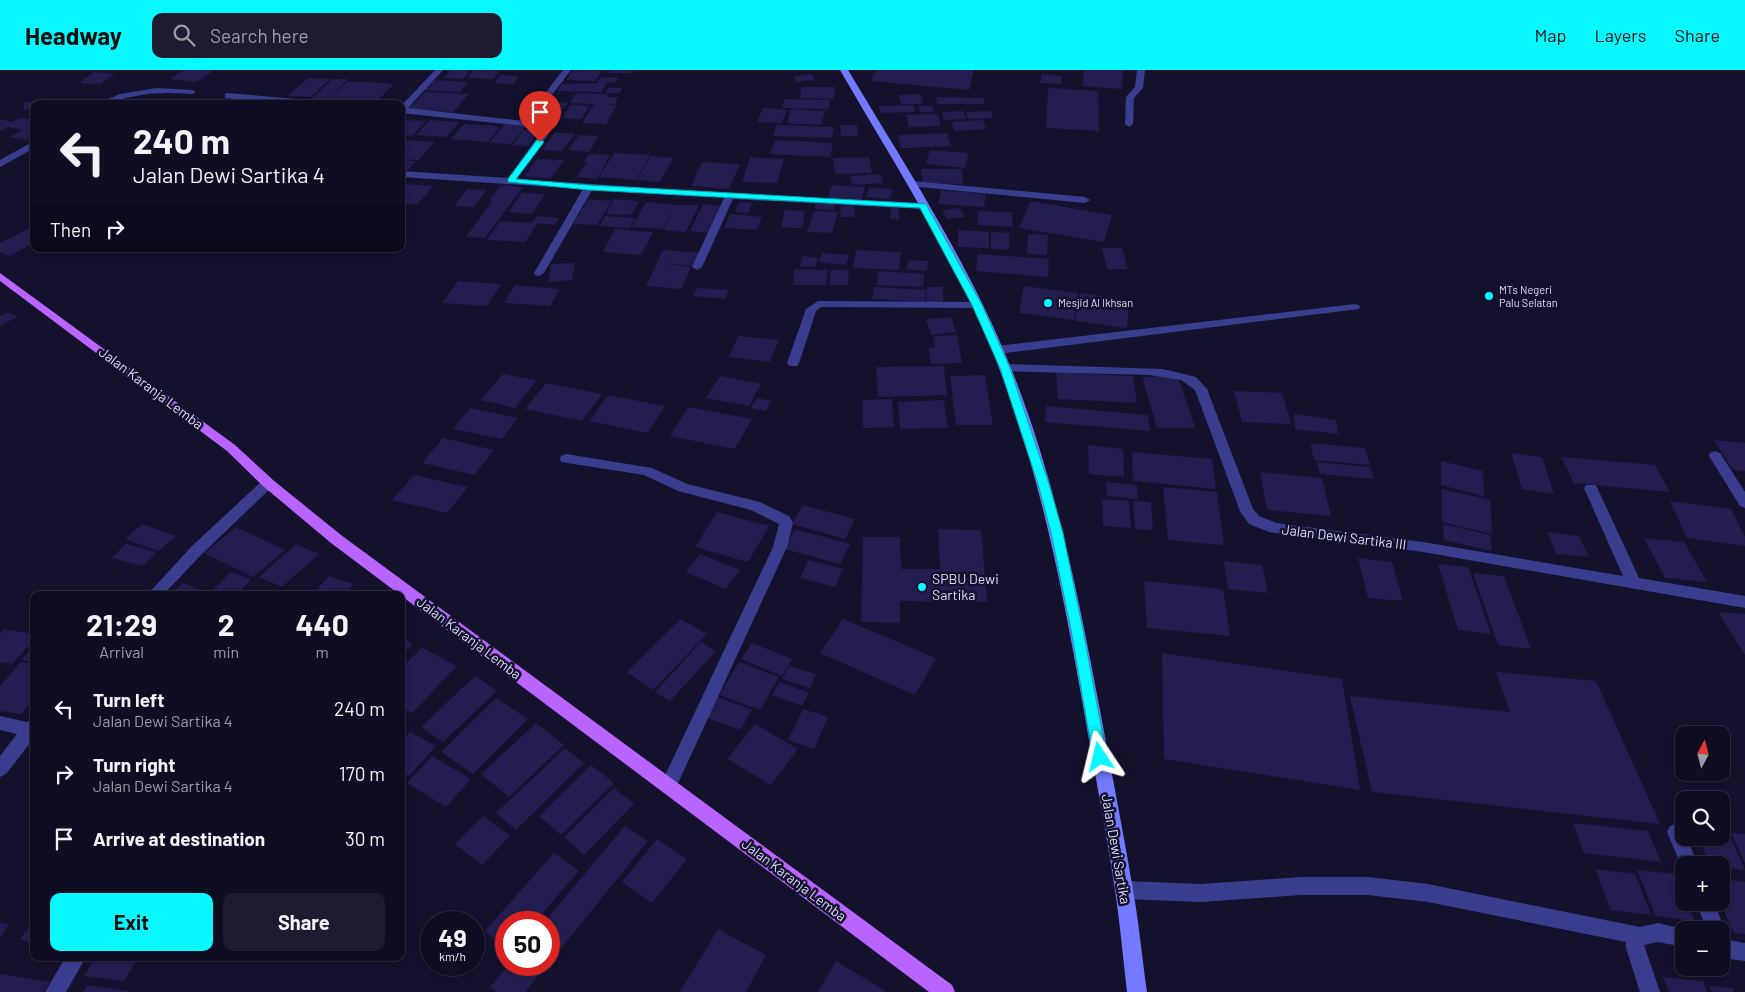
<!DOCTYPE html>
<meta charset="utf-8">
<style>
:root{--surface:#0f0d22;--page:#1d1b2f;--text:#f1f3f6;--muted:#9b9ca5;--line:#2f2d40;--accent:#09f7ff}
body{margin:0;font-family:Barlow,sans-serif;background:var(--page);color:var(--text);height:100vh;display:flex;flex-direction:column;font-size:19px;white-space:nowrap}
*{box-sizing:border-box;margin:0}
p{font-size:16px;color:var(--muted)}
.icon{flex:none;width:28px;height:28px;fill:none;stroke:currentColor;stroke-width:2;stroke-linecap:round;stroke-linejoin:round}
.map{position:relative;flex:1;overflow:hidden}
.side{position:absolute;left:30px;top:521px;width:375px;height:370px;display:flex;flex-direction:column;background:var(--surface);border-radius:10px;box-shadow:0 1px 4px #0004,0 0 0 1px var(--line)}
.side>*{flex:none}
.guide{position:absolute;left:30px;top:30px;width:375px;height:152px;border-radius:10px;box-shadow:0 1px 4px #0004,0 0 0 1px var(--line);background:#0f0d22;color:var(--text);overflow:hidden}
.needle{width:32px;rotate:7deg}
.buttons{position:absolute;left:1675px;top:656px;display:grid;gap:10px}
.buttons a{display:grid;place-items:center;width:55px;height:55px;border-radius:10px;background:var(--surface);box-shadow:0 1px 4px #0004,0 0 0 1px var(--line);font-size:25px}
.speed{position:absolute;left:420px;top:841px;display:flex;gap:10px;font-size:25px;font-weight:700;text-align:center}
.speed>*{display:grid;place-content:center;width:65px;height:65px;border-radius:50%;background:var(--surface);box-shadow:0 1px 4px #0004,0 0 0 1px var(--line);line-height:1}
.speed small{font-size:12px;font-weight:400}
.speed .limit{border:8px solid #d22;background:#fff;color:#111}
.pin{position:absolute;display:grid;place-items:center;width:42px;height:42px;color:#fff;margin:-51px -21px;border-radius:50% 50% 50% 0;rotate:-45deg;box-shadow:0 0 5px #0007}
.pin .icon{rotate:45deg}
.me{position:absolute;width:55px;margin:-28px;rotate:350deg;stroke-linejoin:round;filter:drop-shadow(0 0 4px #0008)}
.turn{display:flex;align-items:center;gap:18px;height:105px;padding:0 20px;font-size:22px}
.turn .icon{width:65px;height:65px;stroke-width:2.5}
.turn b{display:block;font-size:35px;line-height:42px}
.then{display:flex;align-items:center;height:48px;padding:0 20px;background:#0003;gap:10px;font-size:19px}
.eta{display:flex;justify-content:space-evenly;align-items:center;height:85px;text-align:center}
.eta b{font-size:30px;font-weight:700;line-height:35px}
.primary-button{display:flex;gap:10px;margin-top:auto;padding:10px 20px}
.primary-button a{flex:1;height:58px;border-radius:10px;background:var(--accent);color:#111;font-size:20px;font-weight:700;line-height:58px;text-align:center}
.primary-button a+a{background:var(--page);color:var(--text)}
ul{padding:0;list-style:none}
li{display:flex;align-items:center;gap:15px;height:65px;padding:0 20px}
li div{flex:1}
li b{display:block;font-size:19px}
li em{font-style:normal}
header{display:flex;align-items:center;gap:30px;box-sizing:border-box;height:70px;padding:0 25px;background:var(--accent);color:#111}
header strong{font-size:24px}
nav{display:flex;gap:28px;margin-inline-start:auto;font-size:18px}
.search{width:350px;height:45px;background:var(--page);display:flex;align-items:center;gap:12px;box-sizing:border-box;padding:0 18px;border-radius:10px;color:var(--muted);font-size:19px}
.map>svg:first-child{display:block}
.building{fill:#231c4f}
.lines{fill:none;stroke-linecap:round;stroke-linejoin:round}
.minor{fill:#3a3d8e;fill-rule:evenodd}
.secondary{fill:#747aff;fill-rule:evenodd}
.primary{fill:#ba64ff;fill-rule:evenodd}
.route{fill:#09f7ff;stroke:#06a1a6}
.poi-dot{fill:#09f7ff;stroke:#14112d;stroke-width:2}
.labels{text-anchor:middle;stroke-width:5;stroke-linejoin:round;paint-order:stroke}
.far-poi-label{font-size:11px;fill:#dfddff;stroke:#14112d;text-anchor:start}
.street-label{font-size:14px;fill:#dfddff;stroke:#14112d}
.poi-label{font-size:14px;fill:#dfddff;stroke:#14112d;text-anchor:start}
</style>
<header>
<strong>Headway</strong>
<div class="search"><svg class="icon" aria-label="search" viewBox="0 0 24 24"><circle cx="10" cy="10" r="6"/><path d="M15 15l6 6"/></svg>Search here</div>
<nav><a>Map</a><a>Layers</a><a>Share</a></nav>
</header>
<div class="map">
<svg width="1745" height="922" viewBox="0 0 1745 922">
<rect width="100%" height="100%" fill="#14112d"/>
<path class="building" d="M184,0H215L196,12L170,9Z
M450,0H470L463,9L444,8Z
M474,0H476L500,1L493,9L467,8Z
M573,0H579L601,1L595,11L566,10Z
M610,0H633L631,3H608Z
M876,0H974L969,20L871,11Z
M1084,0H1123L1122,19L1082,16Z
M94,2L115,4L100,14L79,13Z
M812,4L815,10L796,12L794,6Z
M1042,4L1062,6L1061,14L1040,13Z
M500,5L519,6L513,14L494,13Z
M601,7L618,8L616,13L607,12L602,22L558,21L562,14L597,13Z
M308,8L330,9L311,27L288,26Z
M333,9H348L327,30L311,29Z
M433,10L469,12L460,22L424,20Z
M347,12H366L394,14L376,32L327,30Z
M801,17H835L834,29L800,28Z
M608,18H622L620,23H605Z
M1048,18L1098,21L1099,61L1046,58Z
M424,22L469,24L453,42L408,39Z
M576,23L609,24L607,27H618L615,34H603L617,35L606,54L582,53L594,34L570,33Z
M921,24L923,34H901L899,25Z
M936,27L984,28V34H937Z
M48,28V34H34V38L24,40L23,33Z
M240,29L259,31L255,34H234Z
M784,29L830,30L829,39L782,38Z
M551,31L568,33L563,39L546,38Z
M571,35L589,36L581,49L562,48Z
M914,35L915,42L881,43L879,36Z
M919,36H933L934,42H920Z
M763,38L788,40L781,53L757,52Z
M791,39L825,41L821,55L787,53Z
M548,40L564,41L554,53L537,51Z
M964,41L966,49L944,50L942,42Z
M991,41L993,48L968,49L966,42Z
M938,44L941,56L909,57L906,45Z
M20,48L34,50V66L26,70L10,67L23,60L8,57L0,61V49L12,52Z
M401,50L426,51L412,66L401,65Z
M430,50L460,52L446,67L416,65Z
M983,50L986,59L954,61L952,52Z
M464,54L485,55L500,57L488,72L451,69Z
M505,54L526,56L511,74L489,73Z
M776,55L834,57L832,68L773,66Z
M840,55H857L858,66H841Z
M523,60L538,61L528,76L513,75Z
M555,62L575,64L562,81L542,80Z
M947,63L951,76L901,78L898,65Z
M579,65L599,66L589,82L568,80Z
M406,70L435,72L418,90L401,89V75Z
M775,70L833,73L830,87L770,84Z
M930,80L968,83L965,98L926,94Z
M614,83L650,85L636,110L599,107Z
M589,84L610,85L597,109L577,107L587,92H584Z
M651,86L673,88L660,112L637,110Z
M750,87L784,89L777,113L742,112Z
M869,87L872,103L835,104L833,88Z
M537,89L564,90L551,108L524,107Z
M401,90L416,91L407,101L401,100Z
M702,92L740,94L729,119L691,116Z
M921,99H962L963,114L922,113Z
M881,104L883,113L852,115L850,106Z
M406,114L433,116L417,135L401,133V119Z
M501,115L523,117L485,168L466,167L492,131L497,132L489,131Z
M832,115L865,117L861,132L827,129Z
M869,118L893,119L890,129L866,127Z
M467,119L487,120L474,137L454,136Z
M941,120L986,124L984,137L938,134Z
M522,123L545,124L532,144L508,142Z
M588,129L612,131L597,155L573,154Z
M614,129L639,131L631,145L606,144Z
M1030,131L1112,145L1104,172L1019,158Z
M646,132L676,135H699L686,162L663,160L674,137L662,159L632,157Z
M739,132L752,133L748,143L735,142Z
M703,134L721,136L709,163L690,161Z
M815,134H835L834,140L815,139Z
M841,136H855L854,147H840Z
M891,137H899V149H890Z
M960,138L965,147L947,149L942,140Z
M785,140L805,141L802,158L781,157Z
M814,141L838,142L832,163L807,162Z
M978,141L1012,142L1013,157L978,155Z
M730,144L762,147L757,160L724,158Z
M537,146L559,148L555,155L538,153L525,172L487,170L500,151L532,153Z
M605,146L635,148L630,158L600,156Z
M34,156V173L9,186L0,182V173Z
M615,159L653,162L641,185L603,182Z
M958,160L989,162V178L958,177Z
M991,162L1009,163V180L991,179Z
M1028,164L1048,165L1047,185L1027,184Z
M1102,178H1122L1128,199H1107Z
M663,180L702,183L696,196L659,193L691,197L681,219L646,216Z
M856,180L901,182L899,200L853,198Z
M822,183L849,185L846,195L819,192Z
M978,184L1049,189L1048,207L976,201Z
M803,186L818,188L815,197L800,196Z
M908,190L928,191L927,201L906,199Z
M575,193L572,210L548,212L551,194Z
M794,199L828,200L826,215H793Z
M831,200H849L848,215H829Z
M878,201L924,204L923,217L877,215Z
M458,211L501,214L487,236L442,233Z
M515,215L560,219L550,236L504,233Z
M1024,216L1078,223L1074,250L1019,243Z
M874,217L926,220L925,232L872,229Z
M927,217H943V234L926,233Z
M697,218L729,220L725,229L693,226Z
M1080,223L1130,230L1127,258L1075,251Z
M9,242L17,247L0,256V246Z
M951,247L956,262L931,265L926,249Z
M957,265L962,293L931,294L928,278L935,277L933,266Z
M738,266L779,270L770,292L729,287Z
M944,296L947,325L878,327L876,297Z
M1056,302L1133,306L1137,333L1058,329Z
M503,304L537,310L515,338L480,330Z
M985,305L993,355H956L950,306Z
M720,306L761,314L749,336L706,328Z
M1142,307H1178L1195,358H1157Z
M546,313L602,324L582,351L525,339Z
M1234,321L1282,323L1291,354L1242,352Z
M608,325L665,336L648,363L589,351Z
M757,328L771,331L766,341L751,338Z
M892,329L894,357L863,358V330Z
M944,330L948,358L900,359L898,332Z
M1046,336L1148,345L1150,361L1045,352Z
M688,337L752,349L735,379L670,366Z
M470,338L518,348L502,369L453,359Z
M1294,344L1336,350L1338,364L1295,359Z
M443,368L494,380L474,405L422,393Z
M1714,370L1745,373V401L1733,400Z
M1310,373L1365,378L1370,395L1314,390Z
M1088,375L1123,379L1124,407L1089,404Z
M1132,382L1212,389L1216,419L1133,411Z
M1511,383L1542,387L1554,424L1522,419Z
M1561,387L1655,395L1670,422L1574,413Z
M1441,391L1483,401L1484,426L1441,415Z
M1317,392L1370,397L1374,409L1320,404Z
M1260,402L1322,408L1331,446L1267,440Z
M414,405L468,417L447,443L392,430Z
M1106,412L1137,415L1138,429L1107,426Z
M1163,417L1217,422L1224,475L1168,470Z
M1442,419L1490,430L1492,464L1442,452Z
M1102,429L1129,431L1131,458L1103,456Z
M1133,431L1151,432L1153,460L1135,459Z
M1670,431L1731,439L1745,467V476L1687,468Z
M803,435L855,449L845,469L792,454Z
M717,442L769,456L748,492L695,477Z
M142,454L176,466L159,481L125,469Z
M1443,454L1490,465L1492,481L1444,470Z
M236,457L285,480L253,507L204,483Z
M795,459L850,474L840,494L784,479Z
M938,459L981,460L987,532L900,531V553L861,552L863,467H900L901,499H940Z
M1547,462L1579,466L1589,487L1556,484Z
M1644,468L1684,472L1707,512L1665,508Z
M126,474L156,482L143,496L111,488Z
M296,474L319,484L282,517L259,507Z
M700,484L740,500L726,519L686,502Z
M1358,488L1392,492L1403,531L1368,528Z
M808,490L843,499L835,517L800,508Z
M1224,491L1262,495L1268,523L1228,519Z
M1438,494L1468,497L1491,564L1458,560Z
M231,502L251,510L236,525H220L211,522Z
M1473,503L1504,506L1531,579L1498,575Z
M329,506L354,514L344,525H312Z
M1144,511L1223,519L1230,566L1147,558Z
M183,513L212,525H170Z
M1718,542L1745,544V585Z
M681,549L707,564L653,620L627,602Z
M843,549L936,588L915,625L820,583Z
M4,559L34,564V570L12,594L0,592V564Z
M401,568L413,574L401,585Z
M701,572L716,581L670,631L655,622Z
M752,573L792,589L782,606L741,589Z
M34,576V592L21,590Z
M422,578L457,596L412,643L401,637V598Z
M1162,583L1342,609L1360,720L1164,689Z
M21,592L34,594V629L21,644L0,641V616Z
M739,592L779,607L760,640L719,625Z
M789,596L816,604L810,618L782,609Z
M1496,602L1596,611L1660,754L1372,722L1350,626L1510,642Z
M475,606L497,621L443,672L421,657Z
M779,612L809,623L802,636L772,625Z
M715,626L752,640L740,660L703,646Z
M496,628L528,649L473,704L441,682Z
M803,639L828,647L814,679L788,670Z
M536,653L564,675L509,727L481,704Z
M755,654L798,679L771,715L727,689Z
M410,662L436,676L409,706L401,701V671Z
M565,678L584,693L516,760L496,743Z
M432,686L471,709L446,737L407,713Z
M591,695L614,713L561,765L539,746Z
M614,718L634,734L584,785L564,767Z
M483,746L510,766L482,795L455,774Z
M1573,753L1648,761L1661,792L1584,783Z
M625,756L648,771L549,893V852H544Z
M1731,763L1745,764V793Z
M1721,765L1730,766L1745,800L1721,797V795H1711L1698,768H1721Z
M657,769L687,789L652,833L622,812Z
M554,783L579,801L535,852H506V878L485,861Z
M1595,799L1635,804L1651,845L1611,840Z
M1637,800L1675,804L1684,824V832H1687L1695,851L1656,846Z
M1721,809L1745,812V864L1734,863L1720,832Z
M34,849V872L20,870Z
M0,853L9,854L0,868Z
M718,859L766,885L746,922H680Z
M95,888H138L124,911L84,906Z
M836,891L887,922H818Z
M509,895H547L525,922H497L490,917Z
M0,904L50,912L43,922H0Z
M1663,907L1703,911L1707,922H1669Z
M87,915L129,921V922H83Z
M1709,916L1733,918L1734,922H1712Z"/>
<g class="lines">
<path class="minor" d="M435,0H443L408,38L524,51L563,0H571L532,51L550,53L554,56L517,109L807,128L923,133L928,136L923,139L733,129L702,197L697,200L692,197L724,128L592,120L544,203L539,206L535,205L534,203L583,119L401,107V101L508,108L544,58L401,43V36Z
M1137,0H1145L1143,18L1134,28L1133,54L1129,57L1125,54L1126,27L1135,17Z
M157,18L192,20L196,22L192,24C173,23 155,22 136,26C122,28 111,34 97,34L120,24Z
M228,23L317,31L321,34H286L225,28V24Z
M34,71V78L0,97V90Z
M912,111L1085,127L1090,130L1085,133L909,116L907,114Z
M818,231L977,232L982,235L977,238L821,237L816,241L799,293L797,296H789L787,293L806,239Z
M1355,234L1359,235L1360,237L1359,239L997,284L991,280L997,276Z
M1005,294L1163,299L1196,307L1207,319L1253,439L1259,446L1276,453L1423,472L1623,506L1584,418L1586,415H1596L1639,508L1745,526V538L1423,482L1269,462L1249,454L1240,441L1195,320L1181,310L1149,305L1001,301L999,298L1001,295Z
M1715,381L1720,383L1745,422V438L1740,436L1709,386L1710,383Z
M566,384L652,398L687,414L760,432L789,446L793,453L787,477L674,722L668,724L662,722L660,716L773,477L779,454L751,440L678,421L644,405L561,392L560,389L561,386Z
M268,408L273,410L275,413L273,416L202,484L163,525H147L192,476L263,410Z
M0,646L27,652L34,648V668L6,704L0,707V686L17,664L0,660Z
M1676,754L1682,756L1684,768H1687L1698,795H1684V802L1667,762L1670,756Z
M1301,807H1368L1428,814L1640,857L1658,853L1687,860H1684V877L1658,872L1644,875L1660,922H1640L1626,878V872L1428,832L1368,825H1301L1201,832L1124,829L1118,826L1115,820L1118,814L1124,811L1201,814Z
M1696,832H1714L1725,860L1723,867L1721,860H1707Z
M1721,869L1745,873V891L1721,888Z
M65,888H81L83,892L66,922H45Z"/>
<path class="secondary" d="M840,0H848C906,97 969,193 1011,298C1055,408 1078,524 1100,640C1111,700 1123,760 1133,820C1139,853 1142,888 1147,922H1127C1123,888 1120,854 1115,820C1106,760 1094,700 1084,641C1063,523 1042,410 999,298C959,193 896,97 840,0Z"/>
<path class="primary" d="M0,203L235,375L273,410L341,465L952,915L955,922H929L331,473L263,416L227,381L0,211Z"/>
</g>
<path class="route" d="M540,69L544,72L516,109L589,115L926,134L982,235L1010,298L1049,414L1063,463L1083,560L1107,687L1105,691L1100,693L1095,691L1093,687L1071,560L1051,463L1038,414L1000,298L972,235L920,138L589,120L508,112V109L537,70Z"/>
<g class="poi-dot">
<circle cx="1489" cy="226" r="5"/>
<circle cx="1048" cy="233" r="5"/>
<circle cx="922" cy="517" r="5"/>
</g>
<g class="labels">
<g class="far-poi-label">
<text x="1499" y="224">MTs Negeri<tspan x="1499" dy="13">Palu Selatan</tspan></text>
<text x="1058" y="237">Mesjid Al Ikhsan</text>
</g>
<g class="street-label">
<text transform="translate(151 318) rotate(37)" y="5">Jalan Karanja Lemba</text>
<text transform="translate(1344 467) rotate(7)" y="5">Jalan Dewi Sartika III</text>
<text transform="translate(469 568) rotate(37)" y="5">Jalan Karanja Lemba</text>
<text transform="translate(1116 779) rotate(80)" y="5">Jalan Dewi Sartika</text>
<text transform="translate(794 810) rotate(37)" y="5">Jalan Karanja Lemba</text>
</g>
<g class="poi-label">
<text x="932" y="514">SPBU Dewi<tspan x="932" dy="16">Sartika</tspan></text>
</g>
</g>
</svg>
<div class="buttons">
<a><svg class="needle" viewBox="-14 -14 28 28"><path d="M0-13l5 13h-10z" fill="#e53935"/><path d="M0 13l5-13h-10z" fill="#9b9ca5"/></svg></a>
<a><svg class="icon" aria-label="search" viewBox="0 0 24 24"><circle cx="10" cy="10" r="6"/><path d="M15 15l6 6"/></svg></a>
<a>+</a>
<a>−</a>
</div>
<div class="speed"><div>49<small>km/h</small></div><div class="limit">50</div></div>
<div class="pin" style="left:540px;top:72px;background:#d93025"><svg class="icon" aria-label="arrive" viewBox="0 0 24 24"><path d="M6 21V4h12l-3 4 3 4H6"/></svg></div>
<svg class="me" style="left:1100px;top:687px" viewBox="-20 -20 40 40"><path d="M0-17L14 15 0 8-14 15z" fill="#09f7ff" stroke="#fff" stroke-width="4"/></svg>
<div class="guide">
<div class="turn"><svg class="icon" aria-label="left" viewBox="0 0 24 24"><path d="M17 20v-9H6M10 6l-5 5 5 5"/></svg><div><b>240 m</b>Jalan Dewi Sartika 4</div></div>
<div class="then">Then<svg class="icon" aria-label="right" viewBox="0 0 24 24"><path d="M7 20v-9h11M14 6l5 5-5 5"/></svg></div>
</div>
<section class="side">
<div class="eta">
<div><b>21:29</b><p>Arrival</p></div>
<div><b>2</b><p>min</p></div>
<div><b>440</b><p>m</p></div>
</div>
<ul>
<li><svg class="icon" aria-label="left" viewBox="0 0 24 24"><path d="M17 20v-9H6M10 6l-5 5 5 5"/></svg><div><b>Turn left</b><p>Jalan Dewi Sartika 4</p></div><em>240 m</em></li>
<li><svg class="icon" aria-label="right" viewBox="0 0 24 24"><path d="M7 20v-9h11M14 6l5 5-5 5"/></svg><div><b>Turn right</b><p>Jalan Dewi Sartika 4</p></div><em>170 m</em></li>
<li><svg class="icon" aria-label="arrive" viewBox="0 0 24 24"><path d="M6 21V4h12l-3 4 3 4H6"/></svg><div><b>Arrive at destination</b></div><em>30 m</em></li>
</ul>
<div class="primary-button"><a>Exit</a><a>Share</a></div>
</section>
</div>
